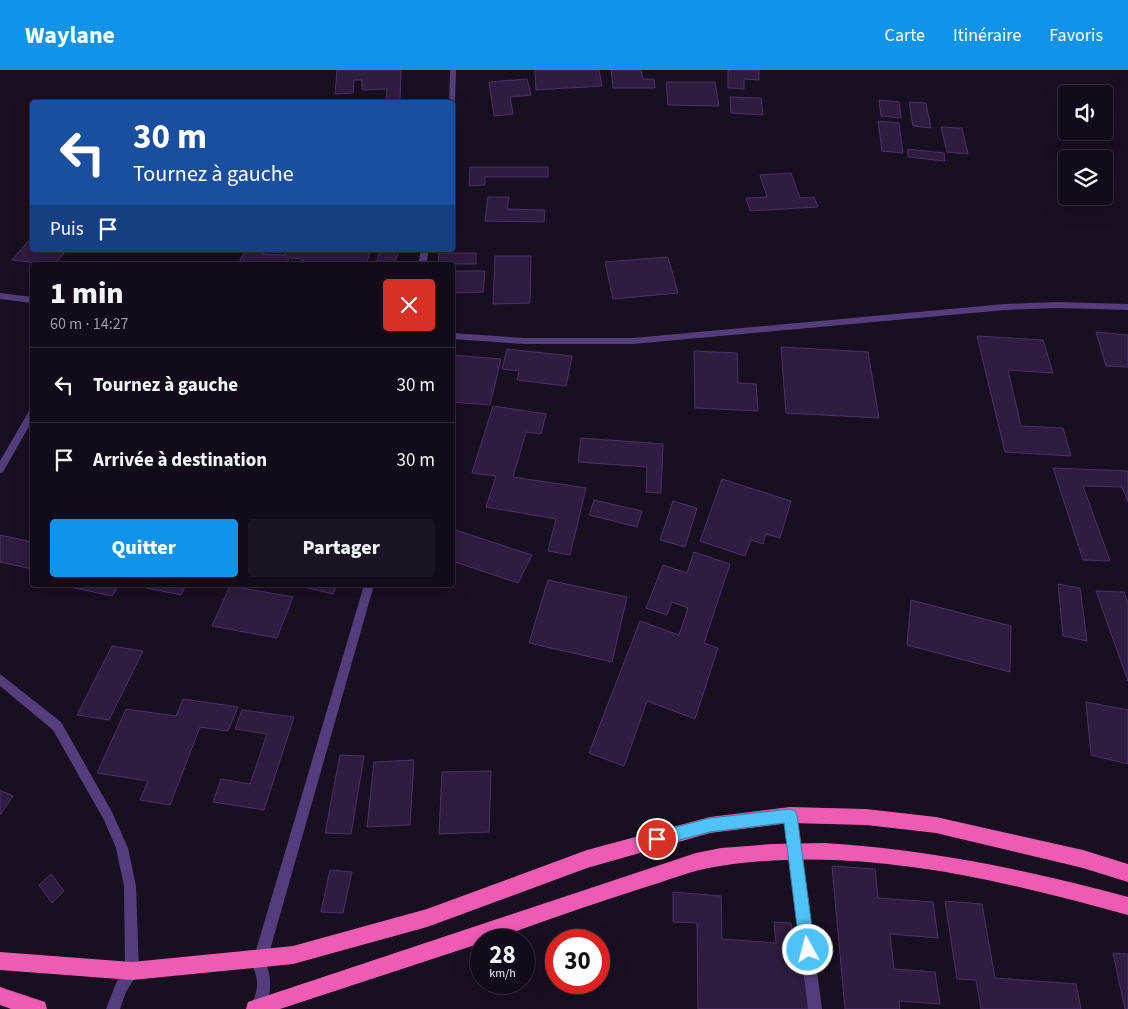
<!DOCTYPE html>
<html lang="fr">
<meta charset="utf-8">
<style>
:root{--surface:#120b19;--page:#1b1422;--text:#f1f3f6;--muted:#9c9ba2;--line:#312b38;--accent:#1094ea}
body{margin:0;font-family:"Source Sans 3",sans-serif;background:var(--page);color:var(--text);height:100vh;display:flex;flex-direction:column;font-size:19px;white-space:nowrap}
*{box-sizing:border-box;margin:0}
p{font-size:16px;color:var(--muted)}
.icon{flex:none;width:28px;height:28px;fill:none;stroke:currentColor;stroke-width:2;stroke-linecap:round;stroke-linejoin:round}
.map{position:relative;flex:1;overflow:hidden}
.side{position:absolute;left:30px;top:192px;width:425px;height:325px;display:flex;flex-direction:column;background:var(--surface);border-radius:5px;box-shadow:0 5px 20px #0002,0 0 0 1px var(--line)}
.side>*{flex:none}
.guide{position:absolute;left:30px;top:30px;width:425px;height:152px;border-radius:5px;box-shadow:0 5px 20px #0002,0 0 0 1px var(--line);background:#1a4fa0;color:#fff;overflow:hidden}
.fabs{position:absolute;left:1058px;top:15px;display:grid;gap:10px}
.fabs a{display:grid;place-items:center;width:55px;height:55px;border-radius:5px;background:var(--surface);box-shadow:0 5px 20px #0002,0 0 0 1px var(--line);font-size:25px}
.speed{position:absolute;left:470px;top:859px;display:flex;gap:10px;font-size:25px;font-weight:700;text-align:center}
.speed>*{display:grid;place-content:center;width:65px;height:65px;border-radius:50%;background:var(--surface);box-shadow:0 5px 20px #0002,0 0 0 1px var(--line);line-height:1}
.speed small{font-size:12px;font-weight:400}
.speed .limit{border:8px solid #d22;background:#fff;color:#111}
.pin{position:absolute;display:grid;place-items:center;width:42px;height:42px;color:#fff;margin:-21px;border:2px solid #fff;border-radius:50%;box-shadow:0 1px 5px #0007}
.me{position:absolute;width:55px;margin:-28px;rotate:353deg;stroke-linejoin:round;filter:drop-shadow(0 0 4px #0008)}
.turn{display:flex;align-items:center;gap:18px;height:105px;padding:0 20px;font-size:22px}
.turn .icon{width:65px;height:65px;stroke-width:2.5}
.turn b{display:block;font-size:35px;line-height:42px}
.then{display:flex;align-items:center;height:48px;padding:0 20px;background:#0003;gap:10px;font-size:19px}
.round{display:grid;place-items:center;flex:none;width:52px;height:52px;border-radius:5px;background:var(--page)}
.summary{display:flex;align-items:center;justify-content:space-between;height:85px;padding:0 20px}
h1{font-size:30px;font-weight:800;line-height:38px}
.button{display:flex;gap:10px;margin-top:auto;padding:10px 20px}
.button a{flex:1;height:58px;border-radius:5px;background:var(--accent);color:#fff;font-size:20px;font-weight:800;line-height:58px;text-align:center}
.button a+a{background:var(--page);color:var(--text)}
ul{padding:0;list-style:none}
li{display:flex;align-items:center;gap:15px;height:75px;padding:0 20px;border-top:1px solid var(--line)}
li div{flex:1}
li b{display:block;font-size:19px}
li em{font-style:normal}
header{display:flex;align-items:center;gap:30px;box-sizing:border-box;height:70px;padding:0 25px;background:var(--accent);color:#fff}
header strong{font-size:24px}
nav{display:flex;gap:28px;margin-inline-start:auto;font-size:18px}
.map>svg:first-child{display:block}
.building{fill:#2f1c41;stroke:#4d306b}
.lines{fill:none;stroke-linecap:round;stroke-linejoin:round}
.minor{fill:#533d7d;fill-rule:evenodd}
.tertiary{fill:#533d7d;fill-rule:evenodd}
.trunk{fill:#ee5bb3;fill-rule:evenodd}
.route{fill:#4fc3f7;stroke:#337fa1}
</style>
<header>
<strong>Waylane</strong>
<nav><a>Carte</a><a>Itinéraire</a><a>Favoris</a></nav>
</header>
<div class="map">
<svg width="1128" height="939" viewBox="0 0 1128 939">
<rect width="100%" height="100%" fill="#180f21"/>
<path class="building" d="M337,0H401L400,31L386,32L387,19L362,20V10H354L353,23L335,24Z
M535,0H599L602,16L536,20Z
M611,0H641L643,9H654L655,18H613Z
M728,0H759V10L744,9V19L728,18Z
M527,9L531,25L510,27L513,44L494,46L489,12Z
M666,12H715L719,36L668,35Z
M730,27L761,28L763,45L731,43Z
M879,30L899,32L901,48L881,46Z
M909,32L926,33L931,58L913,56Z
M878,51L899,53L903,83L882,81Z
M941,57L962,58L968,84L947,82Z
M908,79L944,83L945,91L908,87Z
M470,97H548V107H485V115L469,116Z
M791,103L800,128L814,127L818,137L750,141L746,128L767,127L760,105Z
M488,127H509L507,139L545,140L544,152L485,151Z
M32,167V180L66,181L54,195L12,190Z
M245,180H264L262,184L285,185L287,180L370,182L366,195H301L303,189L289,188L286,195H238Z
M380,180L399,181L395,192L377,191Z
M439,183H476V194H438Z
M495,186H531L530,233L493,234Z
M668,187L678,223L613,229L605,192Z
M452,201H485L483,222L452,223Z
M1096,262L1128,265V297L1106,296Z
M977,266L1043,270L1053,303L1008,300L1021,356L1063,358L1071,386L1005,382Z
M781,277L868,282L879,348L786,343Z
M507,279L572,286L566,316L517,310L519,301L502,299Z
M694,281L737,283L738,313L756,314L758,341L695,338Z
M452,285L501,289L490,335L452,332Z
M493,336L546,344L541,364L526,362L513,407L586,418L570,485L548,481L556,449L486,437L496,406L472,403Z
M581,368L663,374L661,423L646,422L647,397L578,392Z
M1053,398L1128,401V432L1122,417L1083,416L1110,491L1083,490Z
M722,409L791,431L780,468L766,464L763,474L751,470L745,486L700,471Z
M594,430L642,441L637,457L589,445Z
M673,431L697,438L685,477L660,470Z
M452,459L532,485L518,513L452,491Z
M0,465L32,472V499L0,492Z
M694,482L730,494L704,573L718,578L695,649L647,631L624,696L589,683L640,551L679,565L688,538L672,532L667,545L646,538L663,495L687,503Z
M548,510L627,527L612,592L529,573Z
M1058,514L1080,518L1087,571L1063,566Z
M61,515H119L112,526Z
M132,515H186L181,525Z
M296,515H337L333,524Z
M230,516L293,527L277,568L212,556Z
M1096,521L1124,522L1128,533V611Z
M911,530L1011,556L1010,602L907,575Z
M112,576L143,581L109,650L77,645Z
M183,629L238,637L228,661L200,657L170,735L140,730L148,711L97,703L126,639L176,646Z
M1086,632L1128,640V694L1091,685Z
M242,640L294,647L264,740L213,732L221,709L250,714L267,664L235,659Z
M340,685L364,686L351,764L325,763Z
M414,690L410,755L367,757L374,692Z
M491,701L489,762L439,764L442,702Z
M0,720L13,726L0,745Z
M832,796L875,799L878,828L933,832L938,868L890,864L894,899L935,902L940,934L899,931L900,939H845Z
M330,800L352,802L343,843L321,842Z
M51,804L64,821L52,833L39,815Z
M673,822L721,826L722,869L776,873L774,852L791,853L793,881L806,882L810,939H698L697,853L673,852Z
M945,831L982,834L995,908L1076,914L1081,939H981L976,910L957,909Z
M1113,883L1128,884V939H1125Z"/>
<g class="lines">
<path class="minor" d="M450,0H456L455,35L452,37V32H449Z
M421,180H429L426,195H418Z
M0,223L32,227V233L0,229Z
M1058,232L1128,234V240L1058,238L1005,240L633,274H524L452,269V263L524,268H633L1005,234Z
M29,341H32V351L3,402L0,403V391Z
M364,515H374L268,887L266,892L261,894L256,892L254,887Z
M790,739L794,741L796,745L822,939H808L784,745L786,741Z"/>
<path class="tertiary" d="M0,604L61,652L112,742L128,778L136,816L139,901L126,922L120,939H106L116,913L125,899L124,816L116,778L104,750L53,660L0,616Z
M256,880L261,882C271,902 274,918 264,939H250C260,916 259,910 249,887L251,882Z"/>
<path class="trunk" d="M790,737L866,739L936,747L1083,780L1128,794V812L1083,798L936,763L866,755L790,753L710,763L587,798L427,857L293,894L132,910L0,900V882L132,892L293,876L427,839L587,780L710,747Z
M824,773C928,779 1027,800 1128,827V845C995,808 853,774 714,797C693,800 672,809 652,815C598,832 544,851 491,870H481V873L280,939H246L248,932L696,783L721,778L772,774Z
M0,917L45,932L47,939H11L0,935Z"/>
</g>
<path class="route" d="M790,739L795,741L797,745L815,880L813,885L808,887L802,885L800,880L784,753L710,762L657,776L652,774L650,769L652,764L657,762L710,748Z"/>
</svg>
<div class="fabs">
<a><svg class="icon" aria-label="sound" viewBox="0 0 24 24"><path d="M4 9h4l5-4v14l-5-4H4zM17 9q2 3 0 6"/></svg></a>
<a><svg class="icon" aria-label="layers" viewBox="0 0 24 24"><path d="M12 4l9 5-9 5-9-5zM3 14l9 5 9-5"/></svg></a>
</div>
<div class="speed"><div>28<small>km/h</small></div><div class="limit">30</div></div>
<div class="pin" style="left:657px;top:769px;background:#d93025"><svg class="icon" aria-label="arrive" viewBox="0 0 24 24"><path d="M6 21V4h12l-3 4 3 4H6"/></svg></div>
<svg class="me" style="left:808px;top:880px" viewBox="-20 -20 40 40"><circle r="17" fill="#4fc3f7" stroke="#fff" stroke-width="3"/><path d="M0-11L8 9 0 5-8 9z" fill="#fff"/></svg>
<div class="guide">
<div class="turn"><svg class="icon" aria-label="left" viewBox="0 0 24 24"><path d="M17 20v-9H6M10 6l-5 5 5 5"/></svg><div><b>30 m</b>Tournez à gauche</div></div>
<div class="then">Puis<svg class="icon" aria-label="arrive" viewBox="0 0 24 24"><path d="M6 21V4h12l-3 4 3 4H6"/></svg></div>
</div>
<section class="side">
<div class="summary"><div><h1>1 min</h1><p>60 m · 14:27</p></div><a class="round" style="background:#d93025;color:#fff"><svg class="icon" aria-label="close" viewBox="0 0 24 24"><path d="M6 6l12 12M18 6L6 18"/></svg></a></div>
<ul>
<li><svg class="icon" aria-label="left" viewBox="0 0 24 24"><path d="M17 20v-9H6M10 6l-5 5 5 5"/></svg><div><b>Tournez à gauche</b></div><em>30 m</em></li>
<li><svg class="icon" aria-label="arrive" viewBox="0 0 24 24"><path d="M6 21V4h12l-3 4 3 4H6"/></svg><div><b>Arrivée à destination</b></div><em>30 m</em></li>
</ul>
<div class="button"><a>Quitter</a><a>Partager</a></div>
</section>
</div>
